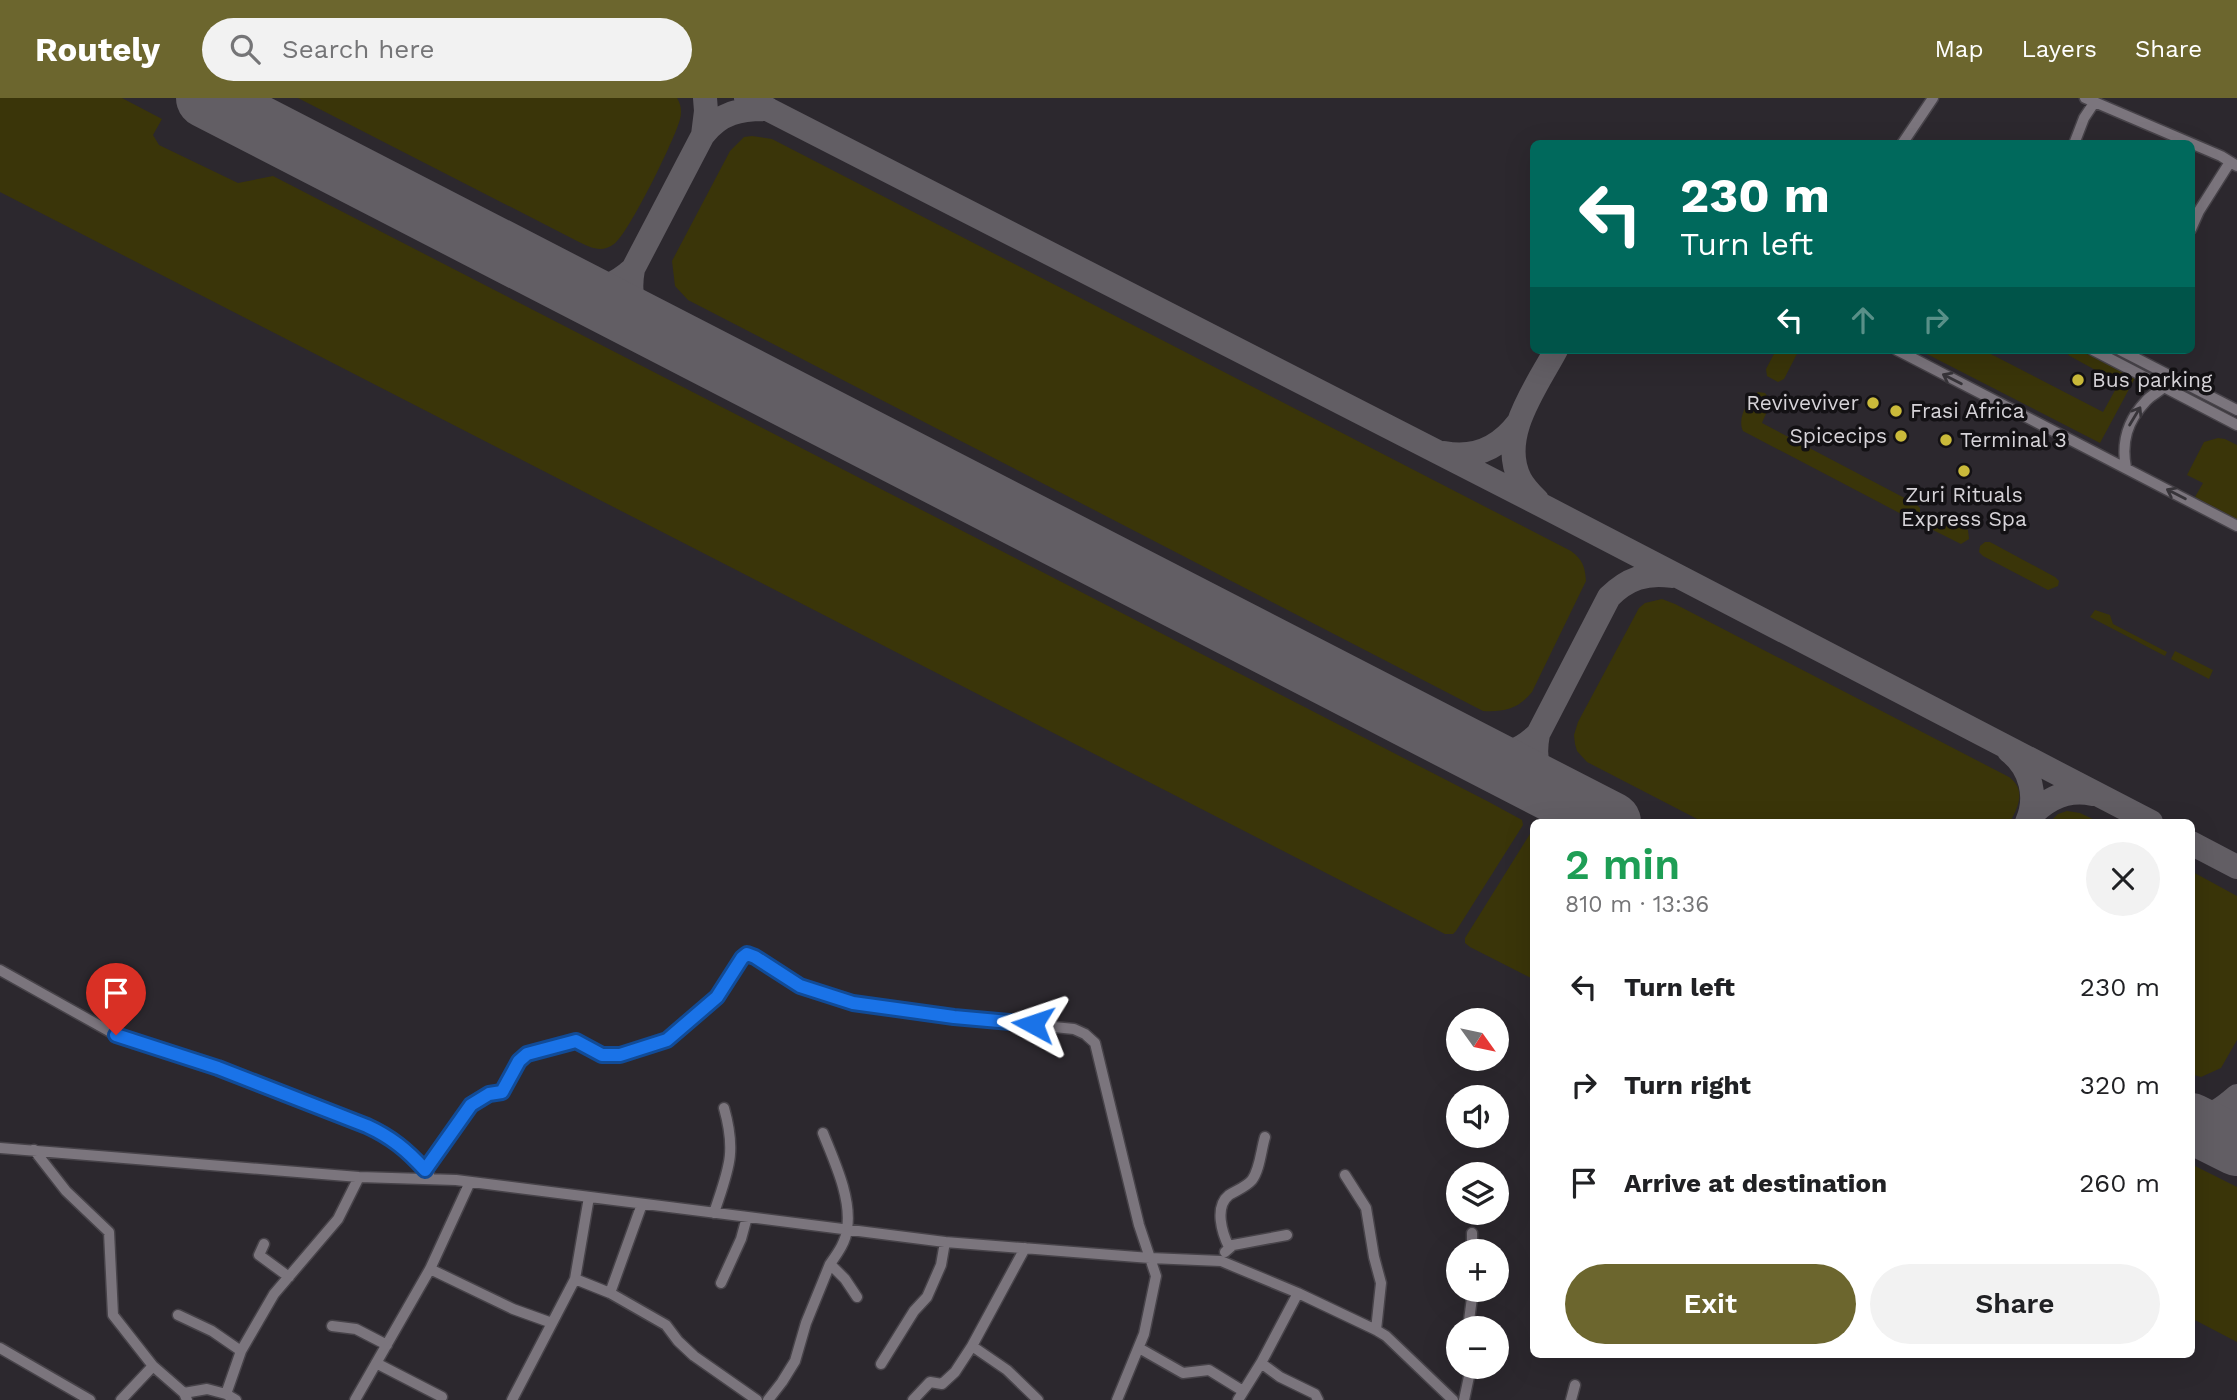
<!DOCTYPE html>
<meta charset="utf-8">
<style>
:root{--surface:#fff;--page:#f2f2f2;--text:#202124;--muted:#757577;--accent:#6c662e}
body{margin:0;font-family:"Work Sans",sans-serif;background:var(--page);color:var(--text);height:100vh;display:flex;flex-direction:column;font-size:26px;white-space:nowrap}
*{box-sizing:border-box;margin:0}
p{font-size:23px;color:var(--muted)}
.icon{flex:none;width:38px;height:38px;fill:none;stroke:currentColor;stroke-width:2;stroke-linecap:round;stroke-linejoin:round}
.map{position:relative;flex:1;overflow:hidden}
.sheet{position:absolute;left:1530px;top:721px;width:665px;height:539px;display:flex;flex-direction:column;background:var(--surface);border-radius:10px;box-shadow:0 7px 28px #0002}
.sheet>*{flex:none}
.guide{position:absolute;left:1530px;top:42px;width:665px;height:214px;border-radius:10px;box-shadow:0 7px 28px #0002;background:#00695c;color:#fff;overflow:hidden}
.needle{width:46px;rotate:123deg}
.tools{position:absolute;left:1446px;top:910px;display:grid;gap:14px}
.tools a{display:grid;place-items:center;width:63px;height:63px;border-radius:50%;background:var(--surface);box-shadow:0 7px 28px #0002;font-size:35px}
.pin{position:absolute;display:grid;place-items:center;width:60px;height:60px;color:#fff;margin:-72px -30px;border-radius:50% 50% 50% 0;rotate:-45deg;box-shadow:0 0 7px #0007}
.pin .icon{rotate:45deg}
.me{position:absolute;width:77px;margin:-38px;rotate:275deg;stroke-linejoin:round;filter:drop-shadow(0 0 5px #0008)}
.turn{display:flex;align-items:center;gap:24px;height:147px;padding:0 35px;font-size:32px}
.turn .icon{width:91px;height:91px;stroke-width:2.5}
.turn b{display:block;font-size:49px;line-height:60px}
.lanes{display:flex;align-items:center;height:66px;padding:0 35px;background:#0003;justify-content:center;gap:35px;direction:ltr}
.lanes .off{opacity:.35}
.round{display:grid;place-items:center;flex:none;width:74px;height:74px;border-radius:37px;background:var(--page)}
.overview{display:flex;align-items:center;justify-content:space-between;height:119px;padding:0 35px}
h1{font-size:42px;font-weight:600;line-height:52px;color:#1e9e55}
.primary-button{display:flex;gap:14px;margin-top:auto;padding:14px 35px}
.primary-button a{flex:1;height:80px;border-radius:42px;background:var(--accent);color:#fff;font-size:28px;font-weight:600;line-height:80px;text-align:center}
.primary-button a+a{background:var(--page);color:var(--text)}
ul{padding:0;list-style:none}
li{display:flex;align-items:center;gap:21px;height:98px;padding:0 35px}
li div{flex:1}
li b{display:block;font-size:26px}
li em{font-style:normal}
header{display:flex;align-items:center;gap:42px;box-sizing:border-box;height:98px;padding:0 35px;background:var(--accent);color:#fff}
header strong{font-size:33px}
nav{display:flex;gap:38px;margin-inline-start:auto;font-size:24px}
.search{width:490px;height:63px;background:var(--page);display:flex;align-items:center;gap:18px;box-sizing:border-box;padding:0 24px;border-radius:38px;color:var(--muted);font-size:26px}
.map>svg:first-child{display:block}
.green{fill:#3a3509}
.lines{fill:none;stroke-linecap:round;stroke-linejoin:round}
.taxiway{stroke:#625e64;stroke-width:24}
.runway{stroke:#625e64;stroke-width:60}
.minor-casing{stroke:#474349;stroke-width:13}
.minor{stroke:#7b757d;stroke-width:10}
.oneway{stroke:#373439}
.route-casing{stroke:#114b97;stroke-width:18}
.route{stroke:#1a73e8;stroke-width:12}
.poi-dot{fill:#caba3a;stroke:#131114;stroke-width:2.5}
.labels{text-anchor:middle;stroke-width:7;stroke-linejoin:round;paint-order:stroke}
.poi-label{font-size:21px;fill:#d6d3d8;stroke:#131114;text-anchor:start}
</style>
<header>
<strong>Routely</strong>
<div class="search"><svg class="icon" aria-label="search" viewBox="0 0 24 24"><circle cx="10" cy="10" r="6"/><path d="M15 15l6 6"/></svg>Search here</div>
<nav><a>Map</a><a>Layers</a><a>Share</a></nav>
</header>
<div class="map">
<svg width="2237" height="1302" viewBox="0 0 2237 1302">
<rect width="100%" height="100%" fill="#2c282e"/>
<path class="green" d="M0,0H122L162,21L153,37L159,47L238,85L273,78L1489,704L1522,722L1523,727L1456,833L1453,836H1445L0,94Z
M298,0H677C681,6 682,14 680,21C676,39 628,137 614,146C602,155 591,150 579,144Z
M752,38L772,41L1571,453C1583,462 1585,469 1586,483L1532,594C1518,611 1505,614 1483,613L688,202L675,188L672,163L730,53L744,39Z
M1776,252H1799L1784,281L1778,284L1767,278L1766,271Z
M1919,252H1983L2103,314L2119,285L2068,257L2072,252H2079L2135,280L2100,345Z
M1758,294L1765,295C1774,306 1766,314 1762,325L1916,406L1920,410V416L1915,420H1909L1743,333C1737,321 1747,302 1758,294Z
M2218,340L2225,341L2237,347V421L2195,399L2203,385L2187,377L2204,344Z
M1935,418H1940L1968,432L1969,441L1961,446L1933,432L1930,427Z
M1985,444H1990L2055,479L2059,483L2058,488L2048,492L1983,458L1979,454L1980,448Z
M1662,501L1675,506L2009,679C2026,691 2019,708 2010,724H1703L1587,664L1577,653L1575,646L1574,637L1578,624L1639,510L1645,505Z
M2095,512L2110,517L2113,526L2167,554L2165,558L2090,519Z
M2175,553L2213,572L2209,581L2171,561Z
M2067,713L2080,715L2099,724H2050L2058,716Z
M1533,731V881L1470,849L1465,845V840Z
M2191,773L2237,798V942L2221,970L2201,979L2191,976Z
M2191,1066L2237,1089V1244L2191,1220Z"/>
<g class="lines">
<path class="taxiway" d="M746,0L1547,410L2151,724
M703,37L706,13L705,0
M575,190C600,193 614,188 633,171
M664,236C636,218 627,204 633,171L703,37C721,14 740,11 768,11
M1444,355C1475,361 1499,350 1518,325
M1537,402C1531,396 1524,389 1520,381C1498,339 1537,288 1556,252
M1538,636C1532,667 1540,681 1564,700
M2009,653C2031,670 2038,699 2027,724
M1477,655C1503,659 1519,654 1538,636L1609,499C1627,481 1646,474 1672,478
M2029,720C2046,701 2067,690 2093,696
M2191,745L2237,769
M2237,999L2235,1016L2237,1029
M2191,1019C2212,1019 2222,1011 2237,998"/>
<path class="runway" d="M206,0L1611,724
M2191,1025L2237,1048"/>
<defs>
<path id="minor" d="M2085,0L2221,58L2237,68
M1902,46L1933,0
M2074,46L2084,20L2094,5
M2191,131L2199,113L2230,64
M1897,252L2237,428
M2093,252L2237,327
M2120,252L2237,312
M2126,370C2121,344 2127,323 2146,303C2152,296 2162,293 2167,285
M0,872L116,937L218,970L390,1039L409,1054L429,1076
M823,1035C834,1063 852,1100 847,1131C846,1144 837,1156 830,1166L845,1181L857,1199
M0,1050L359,1079L456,1082L945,1144L1150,1160L1221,1163L1298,1195L1376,1232L1386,1238L1453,1302
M34,1052L66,1093L109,1134L113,1217L153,1268L184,1295L187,1302
M425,1072L471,1007L489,996L502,994L519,963L527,956L576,943L602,957H620L667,942L717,899L742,860L747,856L755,859L800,888L853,905L954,919L1074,931L1085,936L1095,945L1139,1127L1156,1178L1144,1236L1117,1302
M1345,1077L1366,1110L1374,1159L1381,1185L1376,1232
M714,1115C728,1072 737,1056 724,1010
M1472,1135V1153
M264,1146L259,1157L289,1179
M1229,1149C1222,1135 1214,1109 1229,1097C1237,1092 1246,1089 1252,1082C1260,1071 1261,1052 1265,1039
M1025,1150L972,1248L1007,1272L1038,1302
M1225,1154L1233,1147L1287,1137
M430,1171L513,1211L552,1225
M575,1181L610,1195L666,1227L678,1243L694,1258L757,1302
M721,1185L741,1141L747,1119
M610,1195L642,1106
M178,1217L212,1233L241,1253
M332,1228L356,1231L387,1247
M1468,1230L1473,1192
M0,1250L90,1302
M1139,1250L1183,1275L1209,1272L1243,1293
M376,1265L442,1299
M1261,1265L1280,1279L1315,1296L1318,1302
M881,1266L914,1213L927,1199L941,1167L945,1144
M184,1295L207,1291L226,1296
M121,1302L153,1268
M236,1302L226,1296L241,1253L274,1196L338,1121L359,1079
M355,1302L430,1171L470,1084
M512,1302L575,1181L589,1099
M768,1302L782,1284L795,1263L806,1225L830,1166
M913,1302L930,1284L942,1286L955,1274L972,1248
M1238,1302L1261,1265L1298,1195
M1464,1302L1471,1269
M1571,1302L1575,1287"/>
</defs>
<use href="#minor" class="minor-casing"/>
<use href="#minor" class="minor"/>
</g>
<defs><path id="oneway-shaft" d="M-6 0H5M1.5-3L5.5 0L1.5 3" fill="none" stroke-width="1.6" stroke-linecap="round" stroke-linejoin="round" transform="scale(1.75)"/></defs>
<g class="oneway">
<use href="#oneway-shaft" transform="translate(1952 281) rotate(-153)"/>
<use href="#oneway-shaft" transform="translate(2135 318) rotate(-59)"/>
<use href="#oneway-shaft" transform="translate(2176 396) rotate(-153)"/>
</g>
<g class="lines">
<defs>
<path id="route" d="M116,937L218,970L367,1028C391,1039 407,1052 425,1072L471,1007L489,996L502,994L519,963L527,956L576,943L602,957H620L667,942L717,899L742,860L747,856L755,859L800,888L853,905L954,919L1033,926"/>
</defs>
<use href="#route" class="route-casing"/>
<use href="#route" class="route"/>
</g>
<g class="poi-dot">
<circle cx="2078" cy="282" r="7"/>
<circle cx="1873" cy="305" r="7"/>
<circle cx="1896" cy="313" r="7"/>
<circle cx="1901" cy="338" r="7"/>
<circle cx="1946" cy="342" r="7"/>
<circle cx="1964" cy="373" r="7"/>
</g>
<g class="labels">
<g class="poi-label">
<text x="2092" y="289">Bus parking</text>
<text x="1859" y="312" text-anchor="end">Reviveviver</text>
<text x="1910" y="320">Frasi Africa</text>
<text x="1887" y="345" text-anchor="end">Spicecips</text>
<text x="1960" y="349">Terminal 3</text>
<text x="1964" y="404" text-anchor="middle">Zuri Rituals<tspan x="1964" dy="24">Express Spa</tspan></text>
</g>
</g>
</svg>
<div class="tools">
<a><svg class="needle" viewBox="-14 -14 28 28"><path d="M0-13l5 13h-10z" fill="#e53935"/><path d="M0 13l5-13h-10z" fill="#757577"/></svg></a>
<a><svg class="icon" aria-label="sound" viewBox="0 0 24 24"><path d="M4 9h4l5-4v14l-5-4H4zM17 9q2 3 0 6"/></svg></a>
<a><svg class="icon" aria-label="layers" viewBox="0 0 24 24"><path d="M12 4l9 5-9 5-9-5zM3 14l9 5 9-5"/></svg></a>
<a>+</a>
<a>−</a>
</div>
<div class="pin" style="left:116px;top:937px;background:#d93025"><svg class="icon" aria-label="arrive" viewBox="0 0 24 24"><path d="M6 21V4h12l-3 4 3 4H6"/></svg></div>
<svg class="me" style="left:1033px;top:926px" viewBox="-20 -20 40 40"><path d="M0-17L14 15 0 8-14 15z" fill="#1a73e8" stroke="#fff" stroke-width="4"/></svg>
<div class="guide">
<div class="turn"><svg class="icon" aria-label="left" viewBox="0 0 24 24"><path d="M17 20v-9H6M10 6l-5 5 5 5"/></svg><div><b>230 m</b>Turn left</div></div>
<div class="lanes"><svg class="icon" aria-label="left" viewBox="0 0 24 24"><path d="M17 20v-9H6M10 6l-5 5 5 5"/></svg><svg class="icon off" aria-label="ahead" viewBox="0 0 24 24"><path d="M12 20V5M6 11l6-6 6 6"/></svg><svg class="icon off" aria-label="right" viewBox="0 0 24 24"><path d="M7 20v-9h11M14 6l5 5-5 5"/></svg></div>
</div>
<section class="sheet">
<div class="overview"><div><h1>2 min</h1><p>810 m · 13:36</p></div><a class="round"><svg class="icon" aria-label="close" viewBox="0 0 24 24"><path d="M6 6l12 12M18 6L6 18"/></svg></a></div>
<ul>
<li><svg class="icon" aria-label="left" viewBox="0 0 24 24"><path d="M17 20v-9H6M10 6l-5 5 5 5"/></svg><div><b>Turn left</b></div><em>230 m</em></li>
<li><svg class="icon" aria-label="right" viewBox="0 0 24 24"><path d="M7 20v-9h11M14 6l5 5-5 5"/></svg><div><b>Turn right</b></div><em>320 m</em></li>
<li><svg class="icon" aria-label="arrive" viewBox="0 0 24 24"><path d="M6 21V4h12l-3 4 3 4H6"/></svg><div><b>Arrive at destination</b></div><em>260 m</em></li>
</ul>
<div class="primary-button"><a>Exit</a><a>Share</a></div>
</section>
</div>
